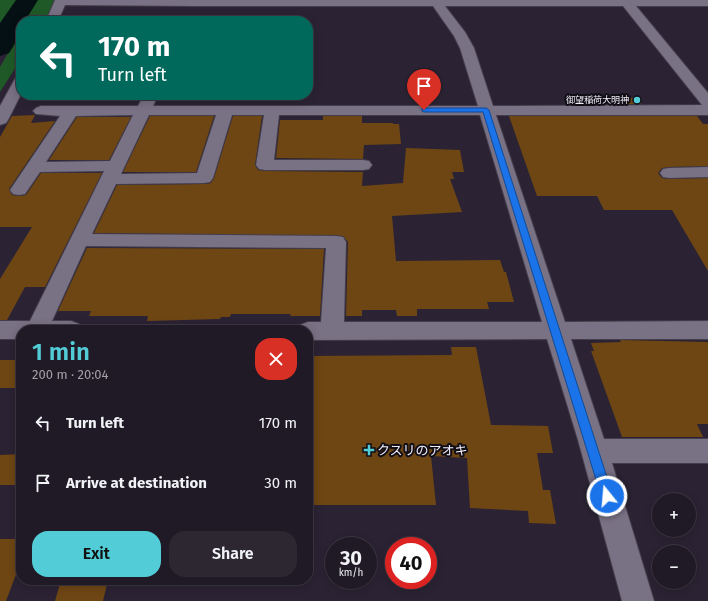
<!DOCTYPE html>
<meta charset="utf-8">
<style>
:root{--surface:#201a26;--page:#2d2732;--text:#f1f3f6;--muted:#a2a1a7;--line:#3d3843;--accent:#52ccd6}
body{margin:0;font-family:"Fira Sans","Noto Sans JP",sans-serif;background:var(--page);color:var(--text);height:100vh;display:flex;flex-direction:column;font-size:15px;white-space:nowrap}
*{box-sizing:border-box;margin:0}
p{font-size:13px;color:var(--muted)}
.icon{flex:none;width:22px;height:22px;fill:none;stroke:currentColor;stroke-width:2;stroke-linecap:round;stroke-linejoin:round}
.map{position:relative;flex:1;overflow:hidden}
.side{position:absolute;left:16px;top:325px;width:297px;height:260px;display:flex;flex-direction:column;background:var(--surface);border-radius:16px;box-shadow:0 2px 10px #0003,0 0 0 1px var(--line)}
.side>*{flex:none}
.guide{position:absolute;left:16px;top:16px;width:297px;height:84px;border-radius:16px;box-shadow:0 2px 10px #0003,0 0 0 1px var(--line);background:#00695c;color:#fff;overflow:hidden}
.controls{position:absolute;left:652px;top:493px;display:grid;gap:8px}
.controls a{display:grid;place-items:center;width:44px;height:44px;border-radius:50%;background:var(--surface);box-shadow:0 2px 10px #0003,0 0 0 1px var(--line);font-size:20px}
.speed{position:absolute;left:325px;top:537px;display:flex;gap:8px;font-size:20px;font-weight:700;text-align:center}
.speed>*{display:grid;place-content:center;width:52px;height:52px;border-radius:50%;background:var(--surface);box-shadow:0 2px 10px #0003,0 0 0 1px var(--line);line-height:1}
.speed small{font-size:10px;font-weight:400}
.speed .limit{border:6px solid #d22;background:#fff;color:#111}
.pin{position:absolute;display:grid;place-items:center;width:34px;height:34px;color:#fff;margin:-41px -17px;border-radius:50% 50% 50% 0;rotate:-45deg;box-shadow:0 0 4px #0007}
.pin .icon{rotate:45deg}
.me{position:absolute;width:44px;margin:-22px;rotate:343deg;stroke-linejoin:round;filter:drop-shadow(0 0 3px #0008)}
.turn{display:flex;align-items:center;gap:14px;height:84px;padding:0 16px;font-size:18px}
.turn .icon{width:52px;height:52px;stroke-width:2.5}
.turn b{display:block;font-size:28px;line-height:34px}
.round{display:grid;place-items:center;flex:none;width:42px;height:42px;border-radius:16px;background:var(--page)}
.summary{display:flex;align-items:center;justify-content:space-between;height:68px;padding:0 16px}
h1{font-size:24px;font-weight:600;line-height:30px;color:var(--accent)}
.cta{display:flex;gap:8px;margin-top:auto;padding:8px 16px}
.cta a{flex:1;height:46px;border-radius:16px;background:var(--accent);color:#111;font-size:16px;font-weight:600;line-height:46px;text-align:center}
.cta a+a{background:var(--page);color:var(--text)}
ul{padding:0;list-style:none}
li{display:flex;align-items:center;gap:12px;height:60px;padding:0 16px}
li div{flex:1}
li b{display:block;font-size:15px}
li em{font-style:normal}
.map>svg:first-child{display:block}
.green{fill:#1f5927}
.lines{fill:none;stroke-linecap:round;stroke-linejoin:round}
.river{fill:#041013;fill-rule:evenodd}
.building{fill:#6e4614}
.minor-casing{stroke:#443e4c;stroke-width:2}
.minor{fill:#797184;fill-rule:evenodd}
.route{fill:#1a73e8;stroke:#114b97}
.poi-dot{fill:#52ccd6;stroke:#110e16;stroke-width:1.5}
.labels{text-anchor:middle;stroke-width:4;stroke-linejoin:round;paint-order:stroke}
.far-poi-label{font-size:9px;fill:#f2eef9;stroke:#110e16;text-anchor:end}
.near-poi-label{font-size:13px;fill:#f2eef9;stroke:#110e16;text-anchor:start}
</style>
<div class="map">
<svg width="708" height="601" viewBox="0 0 708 601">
<rect width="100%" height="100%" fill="#2b2333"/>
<path class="green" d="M0,0H17L0,29Z
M35,0H56L45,21H26Z
M21,31V59L0,92V67Z"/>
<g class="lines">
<path class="river" d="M16,0H38L25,21H21C21,32 15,45 9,53L0,56V23Z"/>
</g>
<path class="building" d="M611,97L637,98L641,104H611L608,98H612Z
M35,115L31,123L55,121L9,189L12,195L19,196L26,195L41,173H102L45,287H25L7,320H0V279L32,227H0V137L12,116Z
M150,116H214L196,172H123Z
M233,116H262L255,165L258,170L265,171L363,172L362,186L403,183L406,148L460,150L464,172H452L454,179H450L462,212L392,216L396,261L500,260L504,272H506L514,302H487L489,309H417V316H397L396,310H362V316H346L348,242L343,236L94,233L117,185L204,184L211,183L214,178Z
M323,116H362V123H393V124H399L401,144L364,145L363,159L276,158L280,120H323Z
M509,116H697L703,124H708V166L669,167L662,168L658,173L662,178L669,179L708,178V271L672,210H604L597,196H537Z
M77,117H131L109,160H49Z
M87,248L324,249L320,316H290L291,314H231L230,317H221L220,319L147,321L148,316H89L91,311H58Z
M620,340L708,342V424H697L703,437H622L591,351H594L591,343L621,342Z
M451,347H476L491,425L548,426L553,453H537L543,490H550L556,524L529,523L528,511L470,508L467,458L431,456L436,505H308V356L452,355Z
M0,360H21V388H0Z
M21,454V485H0V455Z
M0,539H21V561L6,601H0Z
M61,580H108L103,601H55Z"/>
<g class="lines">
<defs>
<path id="minor" d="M55,0H708V6H636L708,93V115H496L565,322L708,321V339H571L604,439H708V463H612L654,601H622L578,440L547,339L308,340V330H297L300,325L308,322H321L326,248L86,246L52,321H71L79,324L83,330H21V339H0V321H30L104,171L40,172L25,194L19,195L13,194L10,190L60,116L36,114L33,111L36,108L41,106H138L144,95H158L153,106H478L460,48L454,36L433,6H193L65,5L58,21H46ZM445,6H623L702,105L493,106L474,48L465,32ZM133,115L110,161L46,162L76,116ZM149,115H216L197,173L121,174ZM232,115H264L256,165L259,169L265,170H363L369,169L372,165L369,161L363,160H274L279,115H480L542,322H344L346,242L343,237L336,236L92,234L116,184L204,183L210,182L213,178Z
M21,76V94L8,120L6,123L0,125V106L16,77Z
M708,167V177L669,178L663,177L660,173L663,169L669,168Z"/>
</defs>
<use href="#minor" class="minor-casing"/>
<use href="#minor" class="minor"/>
</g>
<path class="route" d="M422,108H486L489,110L613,496L611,500L607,501L603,500L601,496L483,112H424L422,111Z"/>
<g class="poi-dot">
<circle cx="637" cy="100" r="4"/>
<path d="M367 444h4v4h4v4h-4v4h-4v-4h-4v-4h4z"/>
</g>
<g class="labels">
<g class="far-poi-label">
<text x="629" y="103">御望稲荷大明神</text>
</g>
<g class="near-poi-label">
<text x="377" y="455">クスリのアオキ</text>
</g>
</g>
</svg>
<div class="controls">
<a>+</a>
<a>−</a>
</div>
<div class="speed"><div>30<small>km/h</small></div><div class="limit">40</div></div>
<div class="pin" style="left:424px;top:110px;background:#d93025"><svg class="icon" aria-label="arrive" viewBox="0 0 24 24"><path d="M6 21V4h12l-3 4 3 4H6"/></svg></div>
<svg class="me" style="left:607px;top:496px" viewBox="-20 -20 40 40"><circle r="17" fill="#1a73e8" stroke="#fff" stroke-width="3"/><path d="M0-11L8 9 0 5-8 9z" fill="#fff"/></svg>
<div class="guide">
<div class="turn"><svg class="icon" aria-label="left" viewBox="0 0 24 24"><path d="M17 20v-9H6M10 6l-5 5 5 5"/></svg><div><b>170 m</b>Turn left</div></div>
</div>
<section class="side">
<div class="summary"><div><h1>1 min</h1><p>200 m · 20:04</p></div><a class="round" style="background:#d93025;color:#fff"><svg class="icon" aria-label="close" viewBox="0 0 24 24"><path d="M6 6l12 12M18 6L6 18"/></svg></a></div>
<ul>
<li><svg class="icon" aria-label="left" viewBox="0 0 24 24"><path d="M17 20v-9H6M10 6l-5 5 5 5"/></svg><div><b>Turn left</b></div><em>170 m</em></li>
<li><svg class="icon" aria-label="arrive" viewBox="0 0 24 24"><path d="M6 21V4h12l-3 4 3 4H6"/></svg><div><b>Arrive at destination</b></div><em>30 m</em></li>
</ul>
<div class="cta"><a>Exit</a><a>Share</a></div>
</section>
</div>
